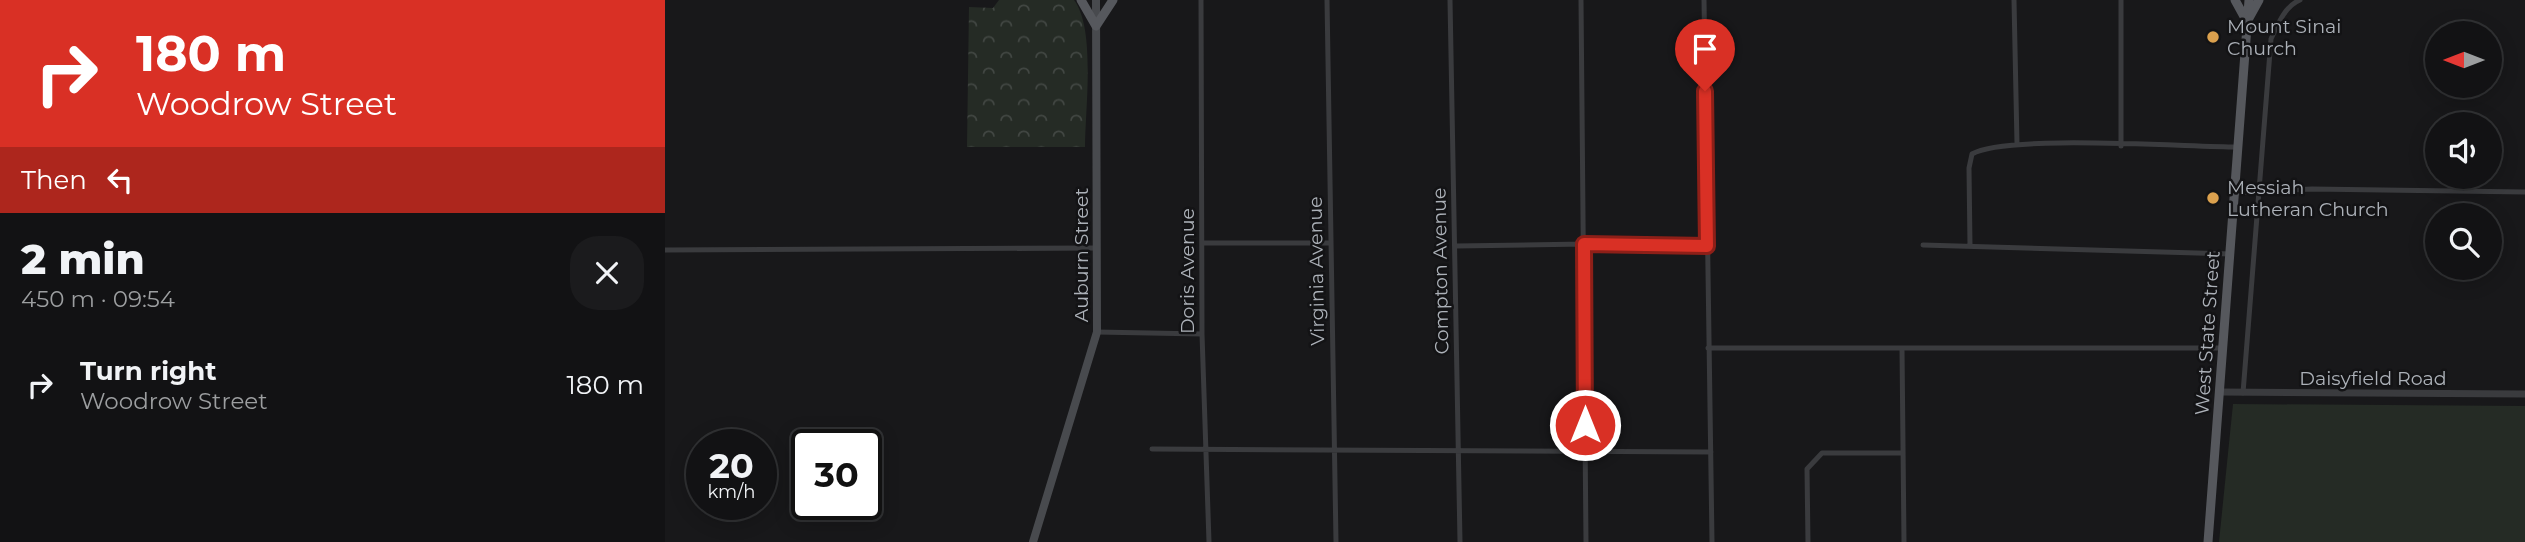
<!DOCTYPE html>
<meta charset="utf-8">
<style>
:root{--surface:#121214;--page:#1b1b1d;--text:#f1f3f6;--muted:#9c9ea0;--line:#313234}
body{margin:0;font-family:Montserrat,sans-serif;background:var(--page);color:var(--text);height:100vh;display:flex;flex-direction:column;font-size:26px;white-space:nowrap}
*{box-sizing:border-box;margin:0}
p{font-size:23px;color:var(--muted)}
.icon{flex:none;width:38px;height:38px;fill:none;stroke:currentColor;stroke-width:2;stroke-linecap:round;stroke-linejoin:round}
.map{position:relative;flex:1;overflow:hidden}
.details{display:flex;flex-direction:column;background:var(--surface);width:665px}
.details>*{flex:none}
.hud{background:#d93025;color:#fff;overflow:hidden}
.needle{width:46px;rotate:270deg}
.tools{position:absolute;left:1760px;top:21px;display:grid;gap:14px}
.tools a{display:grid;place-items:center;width:77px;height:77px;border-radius:50%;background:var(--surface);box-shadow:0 4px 18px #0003,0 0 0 2px var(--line);font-size:35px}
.speed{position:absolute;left:21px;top:429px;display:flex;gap:14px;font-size:35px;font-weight:700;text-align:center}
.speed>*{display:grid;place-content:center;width:91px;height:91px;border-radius:50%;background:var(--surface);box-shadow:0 4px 18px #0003,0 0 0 2px var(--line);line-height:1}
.speed small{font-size:18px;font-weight:400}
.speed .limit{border:4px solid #111;border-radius:10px;background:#fff;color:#111}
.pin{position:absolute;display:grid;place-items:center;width:60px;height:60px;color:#fff;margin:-72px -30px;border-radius:50% 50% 50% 0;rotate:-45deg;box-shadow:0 0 7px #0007}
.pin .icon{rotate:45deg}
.me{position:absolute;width:77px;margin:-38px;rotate:0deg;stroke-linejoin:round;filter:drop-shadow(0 0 5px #0008)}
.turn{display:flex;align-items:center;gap:24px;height:147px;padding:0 21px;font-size:32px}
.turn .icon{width:91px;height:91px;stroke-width:2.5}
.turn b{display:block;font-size:49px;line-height:60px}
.then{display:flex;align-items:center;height:66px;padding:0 21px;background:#0003;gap:14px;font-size:26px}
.round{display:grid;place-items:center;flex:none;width:74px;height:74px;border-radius:28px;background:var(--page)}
.headline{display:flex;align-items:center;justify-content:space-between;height:119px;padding:0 21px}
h1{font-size:42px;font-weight:800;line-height:52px}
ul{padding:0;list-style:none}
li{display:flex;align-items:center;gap:21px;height:105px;padding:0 21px}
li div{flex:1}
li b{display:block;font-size:26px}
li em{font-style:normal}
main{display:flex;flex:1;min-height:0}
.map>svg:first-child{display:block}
.grass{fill:#252b25}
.forest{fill:url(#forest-crowns)}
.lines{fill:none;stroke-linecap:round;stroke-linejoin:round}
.minor{stroke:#3a3b3e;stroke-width:5}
.tertiary{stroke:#3a3b3e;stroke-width:7}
.secondary{stroke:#484a4e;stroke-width:8}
.primary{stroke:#56585d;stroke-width:9}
.route-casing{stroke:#8d1f18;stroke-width:18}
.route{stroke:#d93025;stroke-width:12}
.poi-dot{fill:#dba14e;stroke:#131315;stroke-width:2.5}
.labels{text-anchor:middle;stroke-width:5;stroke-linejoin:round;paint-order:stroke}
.poi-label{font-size:19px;fill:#acb1b8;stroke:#131315;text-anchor:start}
.street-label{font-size:19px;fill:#acb1b8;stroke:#131315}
</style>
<main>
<section class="details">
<div class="hud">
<div class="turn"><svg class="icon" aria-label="right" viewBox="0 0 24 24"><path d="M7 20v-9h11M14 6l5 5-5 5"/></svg><div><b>180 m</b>Woodrow Street</div></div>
<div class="then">Then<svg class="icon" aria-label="left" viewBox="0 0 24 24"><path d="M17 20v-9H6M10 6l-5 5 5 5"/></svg></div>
</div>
<div class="headline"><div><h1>2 min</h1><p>450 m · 09:54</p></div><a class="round"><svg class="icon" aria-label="close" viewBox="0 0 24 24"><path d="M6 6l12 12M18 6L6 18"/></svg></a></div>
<ul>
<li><svg class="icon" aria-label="right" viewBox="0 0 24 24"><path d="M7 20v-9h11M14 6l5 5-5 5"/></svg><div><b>Turn right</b><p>Woodrow Street</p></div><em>180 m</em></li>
</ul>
</section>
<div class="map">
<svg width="1860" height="542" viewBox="0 0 1860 542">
<defs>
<pattern id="forest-crowns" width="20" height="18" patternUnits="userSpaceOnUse" patternTransform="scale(1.75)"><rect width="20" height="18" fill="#252b25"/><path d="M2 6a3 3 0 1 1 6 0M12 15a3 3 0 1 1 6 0" fill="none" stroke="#424743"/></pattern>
</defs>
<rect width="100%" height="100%" fill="#18181a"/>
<path class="grass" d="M1568,404L1860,406V542H1554Z"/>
<path class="forest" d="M334,0H409C431,29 420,110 420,147H302L304,7L328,8Z"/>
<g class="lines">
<path class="minor" d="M536,0L537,334L544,542
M662,0L671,542
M785,0L795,542
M916,0L921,542
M1039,0L1047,542
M1349,0L1352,144
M1456,146V0
M1569,193L1647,189L1860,192
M539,243H666
M1258,245L1566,254
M791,246L919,244L1042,246
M1305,246L1304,168L1307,154C1341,134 1521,147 1571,147
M0,250L432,248
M432,332L537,334
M1043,348H1559
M1237,349L1239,542
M1578,393L1606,39C1613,24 1620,6 1635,0
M487,449L1046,452
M1143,542L1142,469L1157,453H1238"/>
<path class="tertiary" d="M1555,392L1860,394"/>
<path class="secondary" d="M368,542L432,332L431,0"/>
<path class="primary" d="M416,0L431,26
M1570,0L1581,20
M1584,18L1594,0
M431,26L448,0
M1543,542L1584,0"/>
</g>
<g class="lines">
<defs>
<path id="route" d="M920,425L919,244L1042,246L1040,91"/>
</defs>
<use href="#route" class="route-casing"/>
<use href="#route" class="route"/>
</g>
<g class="poi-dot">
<circle cx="1548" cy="37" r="7"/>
<circle cx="1548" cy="198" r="7"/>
</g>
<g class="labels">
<g class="poi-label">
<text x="1562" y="33">Mount Sinai<tspan x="1562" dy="22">Church</tspan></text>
<text x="1562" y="194">Messiah<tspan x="1562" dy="22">Lutheran Church</tspan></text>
</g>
<g class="street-label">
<text transform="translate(416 255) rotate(-90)" y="7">Auburn Street</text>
<text transform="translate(522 271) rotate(-90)" y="7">Doris Avenue</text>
<text transform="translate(651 271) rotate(-91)" y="7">Virginia Avenue</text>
<text transform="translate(775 271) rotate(-91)" y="7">Compton Avenue</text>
<text transform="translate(1542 333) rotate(-86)" y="7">West State Street</text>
<text x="1708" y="385">Daisyfield Road</text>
</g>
</g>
</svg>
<div class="tools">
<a><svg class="needle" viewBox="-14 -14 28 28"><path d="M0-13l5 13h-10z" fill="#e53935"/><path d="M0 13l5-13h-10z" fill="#9c9ea0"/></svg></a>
<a><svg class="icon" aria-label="sound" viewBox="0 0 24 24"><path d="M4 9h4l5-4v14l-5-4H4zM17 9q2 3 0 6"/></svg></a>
<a><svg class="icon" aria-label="search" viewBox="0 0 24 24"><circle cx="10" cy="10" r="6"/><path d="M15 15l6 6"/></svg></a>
</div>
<div class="speed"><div>20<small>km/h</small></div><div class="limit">30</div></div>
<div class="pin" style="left:1040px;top:91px;background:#d93025"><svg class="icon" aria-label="arrive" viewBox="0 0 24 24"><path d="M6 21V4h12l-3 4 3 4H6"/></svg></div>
<svg class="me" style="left:920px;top:425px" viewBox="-20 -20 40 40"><circle r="17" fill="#d93025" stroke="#fff" stroke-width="3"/><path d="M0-11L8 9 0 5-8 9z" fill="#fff"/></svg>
</div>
</main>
